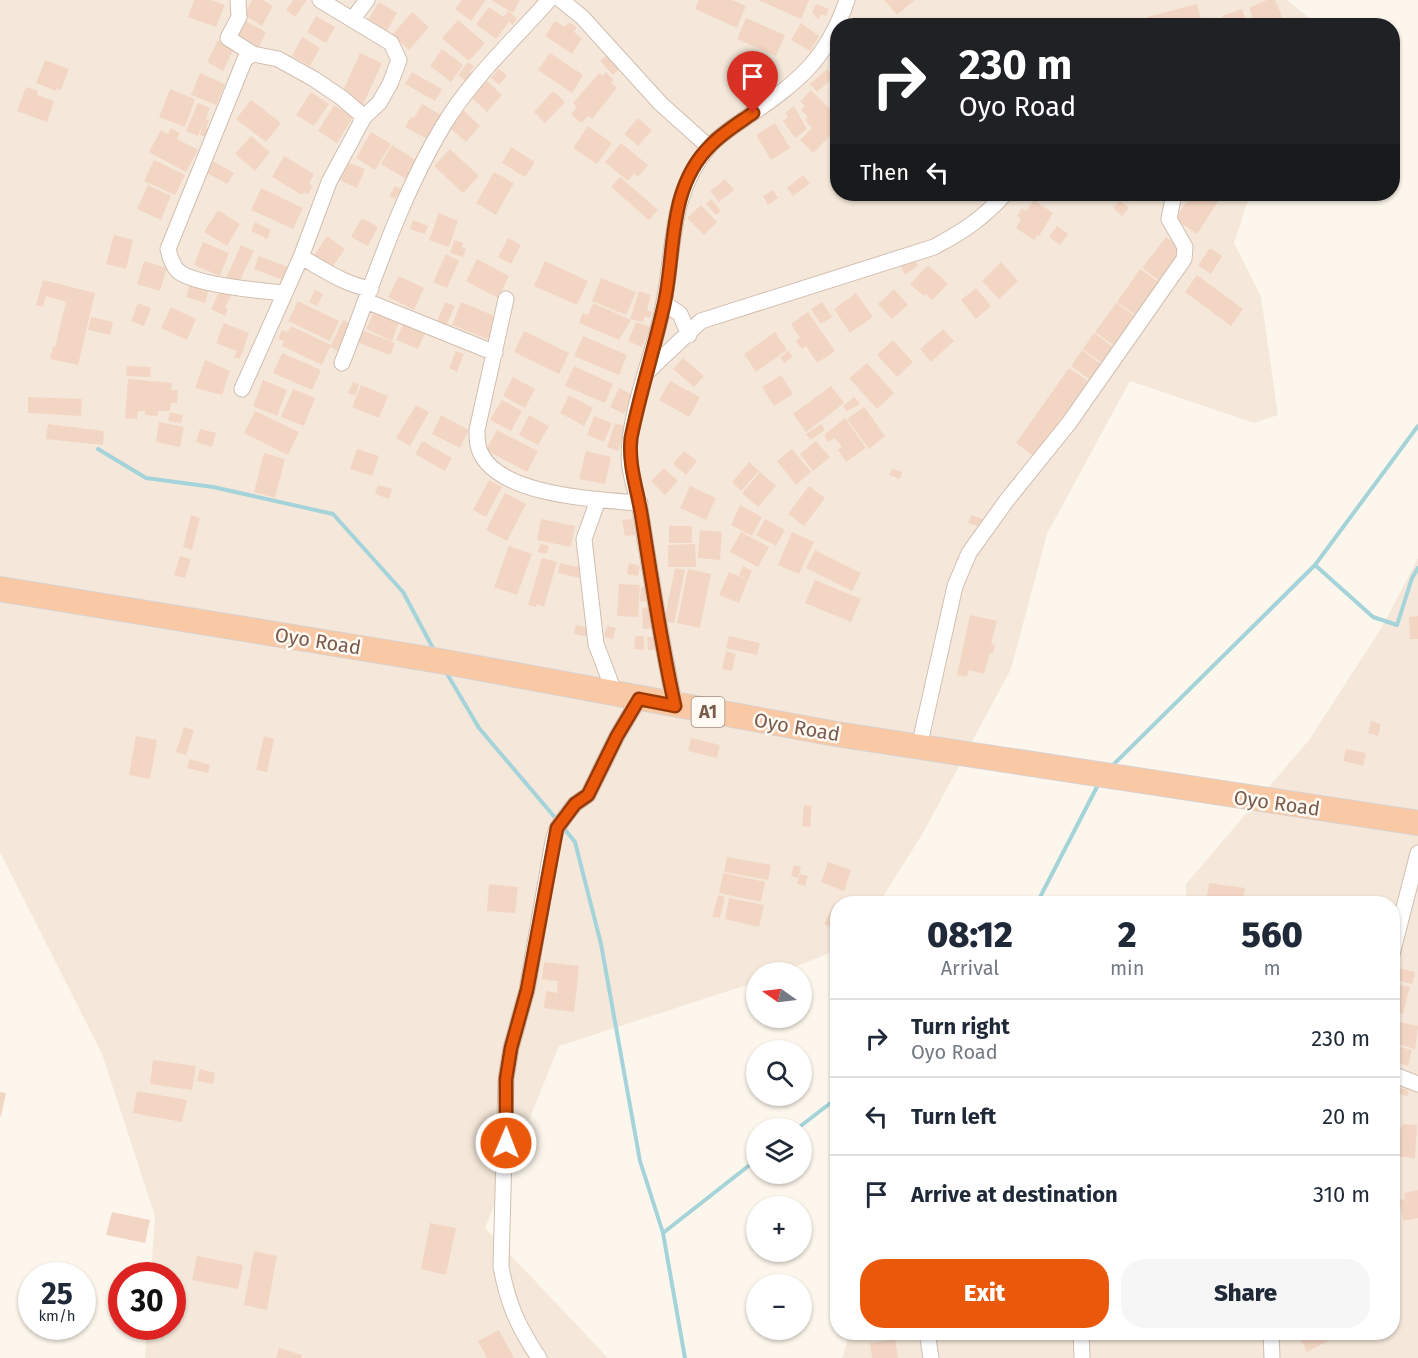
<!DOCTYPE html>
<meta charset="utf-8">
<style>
:root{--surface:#fff;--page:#f6f6f7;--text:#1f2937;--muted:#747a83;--line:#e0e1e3;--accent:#ea580c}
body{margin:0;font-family:"Fira Sans",sans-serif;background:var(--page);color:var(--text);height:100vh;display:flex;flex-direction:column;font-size:22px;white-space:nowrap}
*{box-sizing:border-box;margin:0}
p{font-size:20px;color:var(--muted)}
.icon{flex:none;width:33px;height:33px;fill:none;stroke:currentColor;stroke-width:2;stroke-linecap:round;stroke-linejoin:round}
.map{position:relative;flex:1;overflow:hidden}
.panel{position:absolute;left:830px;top:896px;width:570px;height:444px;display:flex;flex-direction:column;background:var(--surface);border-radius:24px;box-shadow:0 2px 4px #0004}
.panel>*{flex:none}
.banner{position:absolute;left:830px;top:18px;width:570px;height:183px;border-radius:24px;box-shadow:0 2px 4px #0004;background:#202124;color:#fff;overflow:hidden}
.needle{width:39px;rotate:284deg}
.buttons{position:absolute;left:746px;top:962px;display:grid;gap:12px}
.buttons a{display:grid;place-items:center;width:66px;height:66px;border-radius:50%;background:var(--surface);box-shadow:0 2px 4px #0004;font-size:30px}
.speed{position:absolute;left:18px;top:1262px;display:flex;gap:12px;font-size:30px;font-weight:700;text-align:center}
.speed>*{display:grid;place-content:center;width:78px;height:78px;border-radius:50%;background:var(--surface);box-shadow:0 2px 4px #0004;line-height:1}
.speed small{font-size:15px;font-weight:400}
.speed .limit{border:9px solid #d22;background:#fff;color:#111}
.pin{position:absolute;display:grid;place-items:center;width:51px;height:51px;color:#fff;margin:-62px -26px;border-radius:50% 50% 50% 0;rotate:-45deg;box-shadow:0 0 6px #0007}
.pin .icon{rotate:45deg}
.me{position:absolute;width:66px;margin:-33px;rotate:1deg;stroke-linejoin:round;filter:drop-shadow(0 0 4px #0008)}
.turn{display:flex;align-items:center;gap:21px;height:126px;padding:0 30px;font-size:27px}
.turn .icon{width:78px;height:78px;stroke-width:2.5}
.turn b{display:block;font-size:42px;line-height:51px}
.then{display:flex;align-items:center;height:57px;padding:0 30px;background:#0003;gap:12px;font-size:22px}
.eta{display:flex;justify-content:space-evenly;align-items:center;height:102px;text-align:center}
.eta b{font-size:36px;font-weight:800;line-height:42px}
.cta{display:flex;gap:12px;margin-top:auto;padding:12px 30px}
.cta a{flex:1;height:69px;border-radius:24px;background:var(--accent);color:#fff;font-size:24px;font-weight:800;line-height:69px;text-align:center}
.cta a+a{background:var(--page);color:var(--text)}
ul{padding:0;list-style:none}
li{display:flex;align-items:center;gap:18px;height:78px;padding:0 30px;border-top:2px solid var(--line)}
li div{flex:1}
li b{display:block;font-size:22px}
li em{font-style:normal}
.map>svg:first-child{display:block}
.residential{fill:#f5e8da}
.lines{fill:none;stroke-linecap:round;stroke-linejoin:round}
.stream{stroke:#a5d3da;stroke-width:4}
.building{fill:#f3d5c3}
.minor-casing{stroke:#d1beb0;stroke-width:17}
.trunk-casing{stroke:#dad1cd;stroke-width:26}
.minor{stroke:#fff;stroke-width:15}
.trunk{stroke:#f9c8a4;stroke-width:24}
.route-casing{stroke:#983908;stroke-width:15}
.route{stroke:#ea580c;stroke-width:10}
.labels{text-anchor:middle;stroke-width:5;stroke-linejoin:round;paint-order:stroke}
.shield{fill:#fffaf3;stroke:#a28b7f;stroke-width:1.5}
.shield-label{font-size:18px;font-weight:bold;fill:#7a5c4d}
.street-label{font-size:20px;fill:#7a5c4d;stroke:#fffaf3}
</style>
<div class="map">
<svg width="1418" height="1358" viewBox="0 0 1418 1358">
<rect width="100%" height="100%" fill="#fdf6ec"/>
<path class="residential" d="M0,0H1287L1318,25L837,26V194H1250L1234,243L1261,297L1278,415L1254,423L1130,381L1047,534L1011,669L923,833L879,903H837V950L782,972H756V982L559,1046L485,1228L608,1358H145L147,1326H172V1275H151L155,1216L102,1054L0,852Z
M1418,558V1358H842L850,1332H1392V903H1186V884L1309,740L1382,627Z"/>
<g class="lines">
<path class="stream" d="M98,449L146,478L213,487L333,514L403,592L435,652
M1315,565L1373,617L1397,625L1412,578L1418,568
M446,672L479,728L558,821
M1110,768L1315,565L1418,426
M563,827L575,842L601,944L640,1161L663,1233L685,1358
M1037,903L1099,783
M798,1128L837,1098
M663,1233L756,1160"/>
</g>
<path class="building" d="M194,0H211L225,5L216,27L188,17Z
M252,0H263L273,6L262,26L244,15Z
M293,0H307L295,17L286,10Z
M462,0H486L471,21L455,9Z
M491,0H520L513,13Z
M699,0H732L746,6L737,28L695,9Z
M758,0H809L801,19Z
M884,0H915L897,15Z
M1267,0H1275L1283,19L1267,26H1256L1249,8Z
M379,2L397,13L386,32L367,21Z
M816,4L829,9L826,16L821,14L819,19L815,17V15L812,13Z
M1197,4L1203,26H1150L1147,17Z
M489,7L503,17L508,11L517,18L513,25L509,22L496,39L476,24Z
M1242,9L1248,26H1225L1222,16Z
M412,12L429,27L409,50L392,35Z
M316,16L335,27L326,43L307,32Z
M746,18L785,35L776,56L737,39Z
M241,19L266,32L257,51L231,38Z
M458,20L485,43L469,61L442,38Z
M555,21L565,27L568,22L577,27L574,32L582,38L572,54L545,36Z
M801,23L819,36L810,51L791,40Z
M302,37L320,48L310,66L292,56Z
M218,40L234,49L223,71L207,62Z
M442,49L463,65L451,82L430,66Z
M360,53L382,63L363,105L341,95Z
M550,53L583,75L572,93L538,70Z
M608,54L621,67L613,75L600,61Z
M45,60L69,69L61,90L57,88L56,91L36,83Z
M468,62L474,67L469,72L472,74L466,81L458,75Z
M499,69L507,76L499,85L491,78Z
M827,69L834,77L817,92L810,84Z
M412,72L442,89L435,101L405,84Z
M606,72L614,80L611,83L617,88L592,119L588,116L581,123L571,114L577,107L573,103L599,73L603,76Z
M200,73L225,84L216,105L191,95Z
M487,81L502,95L487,112L471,97Z
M26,87L38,91L37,95L54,101L47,122L17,111Z
M170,89L195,99L185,127L159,117Z
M811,90L837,116V129L813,153L800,140L812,128L805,120L808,117L801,110L805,106L800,101Z
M553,91L565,102L545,123L534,112Z
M311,92L329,104L314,126L296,115Z
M251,100L281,123L266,142L236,119Z
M198,103L210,108L206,119L209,120L206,128L212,130L210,138L200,135L204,122L198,136L186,131Z
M422,104L443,116L429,140L405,127L411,117L414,118Z
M334,105L353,117L337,143L318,131Z
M794,106L807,129L795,138L783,121L788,117L785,113Z
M464,111L480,126L466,142L449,127Z
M638,118L652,130L638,146L624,134Z
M775,123L790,148L771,160L756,135Z
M588,126L612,143L597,164L573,148Z
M171,128L180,133L177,139L198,150L186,172L149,152L161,130L168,134Z
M371,132L391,144L375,170L356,158Z
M251,136L270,152L255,171L235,154Z
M621,143L648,165L638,177L634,174L628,181L605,162Z
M392,145L417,161L406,179L381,164Z
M511,147L535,162L525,177L502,163Z
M450,149L479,176L463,193L434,166Z
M284,156L314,174L309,184L313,186L308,194L304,192L302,195L272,177Z
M154,160L185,175L175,195L144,181Z
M213,161L234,173L227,184L207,173Z
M347,162L365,169L357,188L339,180Z
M494,172L514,183L496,215L476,203Z
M803,175L810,183L793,196L787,188Z
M620,177L658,210L649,220L611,187Z
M725,179L734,190L719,202L710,191Z
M148,185L171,196L161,220L137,209Z
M395,186L401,189L395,199L389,196Z
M261,188L303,208L293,229L251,210Z
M773,190L778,198L768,205L763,196Z
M1192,194H1223L1197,234L1175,219Z
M711,199L721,211L716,215L706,204Z
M1034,200L1053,213L1039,236L1037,235L1034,240L1016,228L1021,219L1017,216L1022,208L1026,211Z
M1120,200L1129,208L1122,216L1113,208Z
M701,205L717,222L704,235L687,218Z
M218,210L240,224L227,246L204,232Z
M439,213L458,221L449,247L429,240Z
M362,218L378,227L368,246L351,237Z
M413,220L428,226L425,234L410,229Z
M255,222L271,230L267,239L251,231Z
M1057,226L1068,234L1060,245L1049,237Z
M114,235L133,240L126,269L106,264Z
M327,236L345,249L331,269L313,257Z
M1166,237L1184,250L1160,281L1142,268Z
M508,238L521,245L511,264L498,257Z
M454,240L463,243L462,247L466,249L463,257L450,253Z
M203,242L229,253L220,276L194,265Z
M241,245L254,251L238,284L226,278Z
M1210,248L1222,256L1211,274L1198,265Z
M446,254L459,261L447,288L433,282Z
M259,256L288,267L283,280L254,269Z
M914,258L918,266L905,275L900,265Z
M477,259L509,276L498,298L466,281Z
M144,261L167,268L160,291L137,284Z
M545,261L588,281L577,305L534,286Z
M1001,262L1018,281L999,299L982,281Z
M928,265L948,284L932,300L926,294L924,296L910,284Z
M1140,269L1160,283L1137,316L1117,302Z
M1197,275L1243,309L1231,326L1185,292Z
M399,276L424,288L414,310L388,297Z
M192,277L211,282L205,303L186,297Z
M601,278L636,292L626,315L592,301Z
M43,280L95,293L78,365L50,359L53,346L55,347L66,302L46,296L43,307L36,305Z
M221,288L232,293L225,308L228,309L225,316L211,309Z
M976,288L991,306L976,319L961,300Z
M894,289L908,305L892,319L878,304Z
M315,290L323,294L317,306L309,302Z
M639,291L651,295L647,310L652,312L650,318L645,316L643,322L630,319Z
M856,293L873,317L850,333L834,309Z
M298,301L339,321L330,341L288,321Z
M445,302L455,306L445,328L436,324Z
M461,302L499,318L490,340L452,325Z
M822,302L832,317L821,324L811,309Z
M138,303L151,308L144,326L131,321Z
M593,303L631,320L619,340L579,323L583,313L588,315Z
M1116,303L1135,316L1115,346L1095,332Z
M171,307L196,319L187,340L161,328Z
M374,312L399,323L392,341L366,329Z
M808,312L835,351L817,363L806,346L802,349L796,341L800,338L791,324Z
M91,317L113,322L110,335L88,330Z
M343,320L351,324L338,351L330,347L322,365L282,346L284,341L278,339L282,330L288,332L291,326L331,345Z
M636,322L650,327L642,347L628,341Z
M224,323L249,333L240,359L234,357L237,351L216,343Z
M403,324L425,333L418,349L396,340Z
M943,329L954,341L931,362L920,349Z
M362,330L395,343L390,355L357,342Z
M524,331L569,353L559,374L514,352Z
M775,332L787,350L756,372L744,354Z
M1094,333L1113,347L1102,363L1083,349Z
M583,336L627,355L619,375L574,356Z
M893,340L913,362L897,377L877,355Z
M1082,350L1101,364L1090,380L1071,366Z
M456,351L464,354L457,372L449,368Z
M788,351L793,356L785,363L780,358Z
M282,353L321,370L312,390L273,373Z
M683,358L704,376L694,387L673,369Z
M205,360L230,371L222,395L195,388Z
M867,363L894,393L877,409L849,378Z
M127,366L151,367L150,377L126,376Z
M574,366L613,384L605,403L565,386Z
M1069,368L1088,381L1035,457L1016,443Z
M781,375L793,394L774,406L762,387Z
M513,377L535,389L525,408L503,396Z
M128,379L172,383L171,390H178L177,403H171L170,411H158V416L145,415V411H138L137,419L125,418Z
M263,380L287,390L277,416L253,406Z
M670,381L700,397L689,417L659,400Z
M353,382L359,384L355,396L348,393Z
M361,385L388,396L379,418L352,407Z
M831,386L844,403L806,432L793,414Z
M619,388L633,395L624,414L610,407Z
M293,389L315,398L304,426L281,417Z
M569,395L593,408L584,426L560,413Z
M28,397L82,399L81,416L28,413Z
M854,397L860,404L847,411L843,406Z
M502,400L522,411L511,431L490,420Z
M416,405L429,412L410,446L396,438Z
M864,407L885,436L869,449L847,419Z
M255,411L299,432L288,455L244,433Z
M170,412L183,415L181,423L168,421Z
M441,415L469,430L460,448L432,434Z
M529,415L549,426L538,445L519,435Z
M594,416L612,423L604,442L587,435Z
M845,418L866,448L846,462L838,450L842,447L835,438L828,442L824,435Z
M159,422L184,427L180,447L156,442Z
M615,423L626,426L618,451L607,447Z
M48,424L104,431L103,445L46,439Z
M821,424L825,430L810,440L806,434Z
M200,429L216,433L212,447L196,442Z
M497,430L538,451L527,472L486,450Z
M422,441L452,458L445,471L415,454Z
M816,441L830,457L813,471L800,454Z
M357,449L379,456L372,476L350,469Z
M792,449L811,472L796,485L777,461Z
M586,451L611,457L605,484L579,479Z
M684,451L697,461L686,475L673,464Z
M264,453L285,459L275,498L254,492Z
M749,462L759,471L741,491L732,482Z
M664,468L678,481L665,495L651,481Z
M892,469L902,472L900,479L889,475Z
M760,472L776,486L758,507L742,493Z
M489,480L502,487L486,517L473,510Z
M378,485L392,489L389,499L375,494Z
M690,486L716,498L706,520L680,508Z
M809,486L825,498L804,526L788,514Z
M505,493L526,504L507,541L486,530Z
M740,505L762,517L752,536L731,525Z
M191,515L200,518L192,550L183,547Z
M971,515L983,519L978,526L968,523Z
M541,519L575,526L571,547L537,540Z
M633,519L635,535L625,536L622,520Z
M765,519L785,530L776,546L756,535Z
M669,526H692V543H669Z
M700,530L722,532L720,560L698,558Z
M741,532L769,547L758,567L730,552Z
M792,532L814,542L799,574L778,565Z
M540,544L549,546L547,554L538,552Z
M695,544L696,567H668V545Z
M509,546L532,554L517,595L494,587Z
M815,550L861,573L852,591L806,568Z
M180,556L191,559L185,578L174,575Z
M542,558L557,562L544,607L537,604L536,607L528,605Z
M560,563L582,568L580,578L558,573Z
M629,563L640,566L638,576L627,574Z
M743,566L752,571L748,580L739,575Z
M675,568L685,570L674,623L664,621Z
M688,569L711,574L700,628L677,623Z
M729,572L748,580L739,603L719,595Z
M815,580L861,599L851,622L805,603Z
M619,584L640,585L638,617L617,616Z
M641,587L653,588L652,602L640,601Z
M655,607L656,628L643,629L642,608Z
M970,615L997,621L991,644L995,645L993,653H990L984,674L969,670L967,677L957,675Z
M1418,616V639H1410L1409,617Z
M576,625L591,628L589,637L574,634Z
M607,626L616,628L613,639L604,637Z
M635,636H644V650L634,649Z
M729,636L760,643L757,655L726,648Z
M647,637H658L659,650H648Z
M726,651L736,654L732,671L722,669Z
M1371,721L1381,724L1378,736L1368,733Z
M184,727L194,730L186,755L176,752Z
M136,736L157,740L150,779L129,775Z
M264,736L274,739L267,772L256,770Z
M691,738L720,745L717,758L688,751Z
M1346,749L1366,753L1363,766L1343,761Z
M190,759L210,765L208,773L187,768Z
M804,805L812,806L810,827L802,826Z
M727,857L771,865L768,880L724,872Z
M828,862L851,870L844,891L821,882Z
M794,865L801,867L798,878L791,876Z
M723,873L765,882L761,902L719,893Z
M800,874L808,876L805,886L797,884Z
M1209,883L1245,888L1243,903H1206Z
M489,884L518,887L515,913L487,911Z
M718,895L725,897L720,918L712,917Z
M729,898L764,905L759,927L725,919Z
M833,906L837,908V931L824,924Z
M544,962L579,966L574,1012L544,1008L546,991L557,993L558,981L542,979Z
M1394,967L1415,972L1412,984L1392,979Z
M1392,983L1410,987L1403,1014L1392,1011Z
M1400,1022L1418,1026L1415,1049L1394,1043Z
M1392,1045L1412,1050L1408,1066L1392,1061Z
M153,1060L196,1066L192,1090L150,1084Z
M200,1069L215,1073L213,1084L197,1081Z
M1392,1086L1409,1090L1407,1096L1392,1092Z
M137,1091L187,1100L182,1122L133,1113Z
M0,1092L6,1093L1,1116H0Z
M1392,1096L1401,1101L1392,1116Z
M1403,1124L1417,1125L1415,1158L1392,1156L1393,1140Z
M1418,1190V1218L1404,1221L1399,1200L1405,1199L1404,1193Z
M112,1212L150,1220L145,1243L106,1235Z
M430,1223L456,1228L446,1275L421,1269Z
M254,1251L277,1256L267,1310L244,1305Z
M197,1256L243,1265L238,1289L192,1280Z
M499,1330L514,1358H487L478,1341Z
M1297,1332H1323L1328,1341L1307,1352Z
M895,1339L898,1358H872L870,1343Z
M279,1348L302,1355L301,1358H276Z"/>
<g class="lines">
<defs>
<path id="minor" d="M238,0L239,17L228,38L253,54L278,59L314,79L342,98L364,117
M561,0L582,17L661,104L709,147
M352,20L367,0
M253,54L245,59L168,249C170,257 172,265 178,271C194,285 262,291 285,293
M301,257C323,269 345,285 371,289
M506,299L477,430C477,436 477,443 479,449C495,496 599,500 640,503
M366,301L495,353
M664,303L680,314L689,335
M342,363C373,284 399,199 443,126C471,79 513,41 549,0
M646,373L701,321L934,247C964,231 982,219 1005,194
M242,389L301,257L329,182L364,117L379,103L390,84L399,60L391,43L320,0
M598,500L584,539L596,644L615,694
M675,706C661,642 651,578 641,514C638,496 629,475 629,457C630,404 655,354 664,302C675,246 669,196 708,148C719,135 736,125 750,115C799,81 827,59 847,0
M919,747L955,586L969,553L1007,500L1069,423L1184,259L1185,247L1169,219L1174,194
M1392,954L1418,853
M1392,1074L1418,1084
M927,1332L931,1358
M1081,1332L1082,1358
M1271,1332L1272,1358
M539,1358C518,1327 508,1304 501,1267L506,1079L511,1048L527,990L553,841L557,828L568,813L575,804L588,795L617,736L639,699"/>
<path id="trunk" d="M0,589L440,661L836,734L1418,823"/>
</defs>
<use href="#minor" class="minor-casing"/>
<use href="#trunk" class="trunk-casing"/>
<use href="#minor" class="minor"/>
<use href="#trunk" class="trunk"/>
</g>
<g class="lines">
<defs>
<path id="route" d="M506,1143V1079L511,1048L527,990L557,828L575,804L588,795L617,736L639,699L675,706C661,644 652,582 642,519C638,491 628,466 631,438C640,393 654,350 664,305C676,251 667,189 710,146C722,133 739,123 753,113"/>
</defs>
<use href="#route" class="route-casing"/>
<use href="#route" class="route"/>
</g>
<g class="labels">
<rect class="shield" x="691.5" y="697" width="33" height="30" rx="4.5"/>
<g class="shield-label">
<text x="708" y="718">A1</text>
</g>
<g class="street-label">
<text transform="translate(318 641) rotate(9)" y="7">Oyo Road</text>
<text transform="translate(797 727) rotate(10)" y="7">Oyo Road</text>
<text transform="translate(1277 803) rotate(8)" y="7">Oyo Road</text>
</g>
</g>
</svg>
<div class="buttons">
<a><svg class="needle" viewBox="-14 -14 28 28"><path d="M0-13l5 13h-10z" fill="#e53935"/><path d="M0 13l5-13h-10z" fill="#747a83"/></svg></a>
<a><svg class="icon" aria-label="search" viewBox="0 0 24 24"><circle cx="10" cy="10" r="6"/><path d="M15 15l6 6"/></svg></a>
<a><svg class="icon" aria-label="layers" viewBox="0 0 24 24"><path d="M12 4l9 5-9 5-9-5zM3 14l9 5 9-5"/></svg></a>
<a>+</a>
<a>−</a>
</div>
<div class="speed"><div>25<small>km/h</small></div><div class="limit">30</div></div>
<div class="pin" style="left:753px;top:113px;background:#d93025"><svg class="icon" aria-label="arrive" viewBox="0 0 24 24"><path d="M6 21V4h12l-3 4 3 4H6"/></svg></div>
<svg class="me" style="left:506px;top:1143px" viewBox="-20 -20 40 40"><circle r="17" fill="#ea580c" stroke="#fff" stroke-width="3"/><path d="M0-11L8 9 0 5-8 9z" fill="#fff"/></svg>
<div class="banner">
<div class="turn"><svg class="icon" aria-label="right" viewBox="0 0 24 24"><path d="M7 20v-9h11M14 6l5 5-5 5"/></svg><div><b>230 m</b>Oyo Road</div></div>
<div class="then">Then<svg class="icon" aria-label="left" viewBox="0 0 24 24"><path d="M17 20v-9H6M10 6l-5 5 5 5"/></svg></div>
</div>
<section class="panel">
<div class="eta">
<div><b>08:12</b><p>Arrival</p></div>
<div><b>2</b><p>min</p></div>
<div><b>560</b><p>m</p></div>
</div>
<ul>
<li><svg class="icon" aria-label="right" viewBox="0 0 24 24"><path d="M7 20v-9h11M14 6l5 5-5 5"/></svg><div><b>Turn right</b><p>Oyo Road</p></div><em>230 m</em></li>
<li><svg class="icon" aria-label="left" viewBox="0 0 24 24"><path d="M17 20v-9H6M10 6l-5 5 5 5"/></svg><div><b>Turn left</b></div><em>20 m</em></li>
<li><svg class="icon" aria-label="arrive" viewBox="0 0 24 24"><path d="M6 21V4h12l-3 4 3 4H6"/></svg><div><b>Arrive at destination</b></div><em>310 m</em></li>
</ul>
<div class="cta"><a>Exit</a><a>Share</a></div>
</section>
</div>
